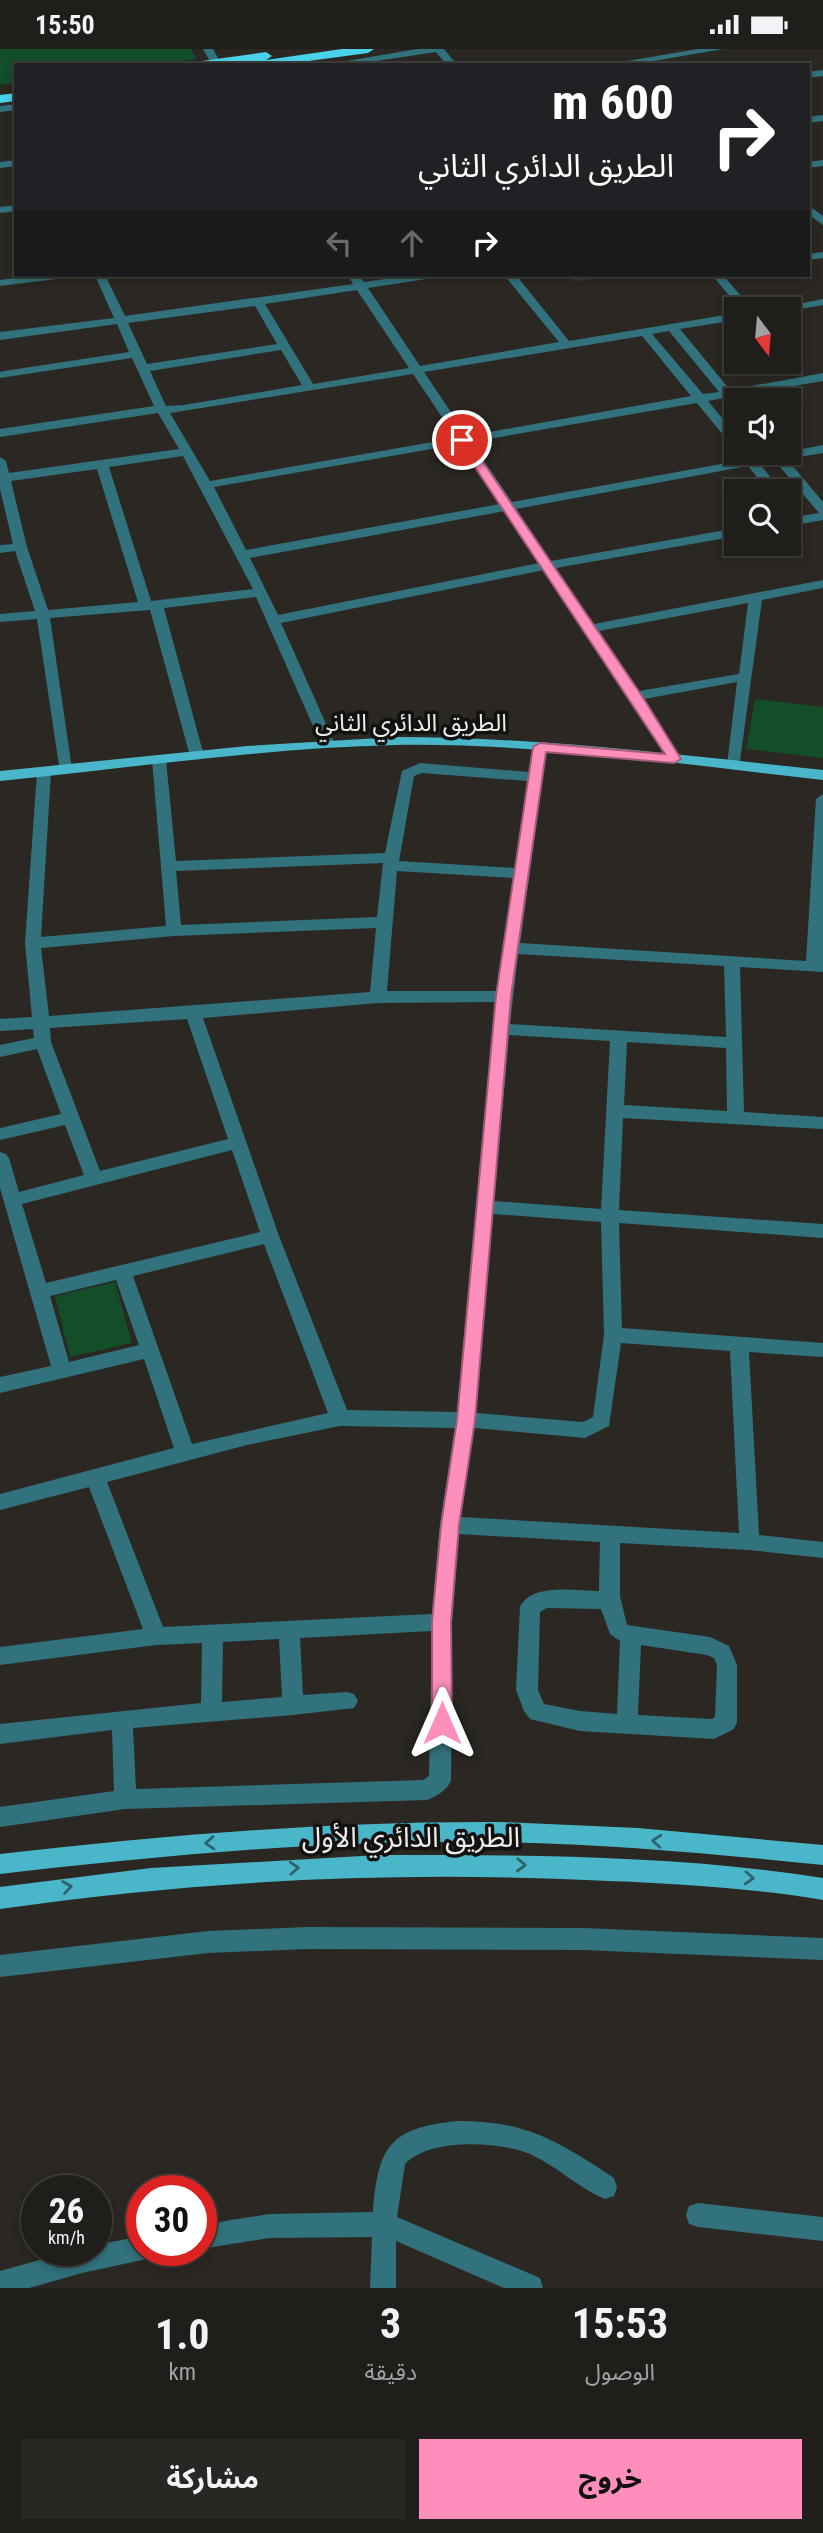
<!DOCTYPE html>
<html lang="ar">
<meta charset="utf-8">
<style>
:root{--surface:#201e1a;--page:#282723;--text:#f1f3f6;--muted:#a2a2a2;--line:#3d3c39;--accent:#fe8ebc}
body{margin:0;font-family:"Roboto Condensed","Noto Sans Arabic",sans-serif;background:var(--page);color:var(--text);direction:rtl;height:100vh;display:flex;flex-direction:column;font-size:26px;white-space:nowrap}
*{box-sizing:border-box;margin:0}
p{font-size:23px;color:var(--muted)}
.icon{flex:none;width:38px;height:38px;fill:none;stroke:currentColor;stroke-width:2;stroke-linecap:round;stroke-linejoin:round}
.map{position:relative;height:2239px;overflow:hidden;direction:ltr}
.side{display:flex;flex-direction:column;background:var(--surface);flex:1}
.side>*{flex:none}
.hud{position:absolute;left:14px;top:14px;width:796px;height:214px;border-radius:0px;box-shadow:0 4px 10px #0003,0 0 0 2px var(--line);direction:rtl;background:#202124;color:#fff;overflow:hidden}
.needle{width:46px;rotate:164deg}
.buttons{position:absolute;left:724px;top:248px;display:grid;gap:14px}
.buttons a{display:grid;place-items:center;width:77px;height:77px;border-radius:0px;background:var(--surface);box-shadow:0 4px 10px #0003,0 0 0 2px var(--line);font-size:35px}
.speed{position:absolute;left:21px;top:2126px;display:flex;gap:14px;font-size:35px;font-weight:700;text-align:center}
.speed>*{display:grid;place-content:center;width:91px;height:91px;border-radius:50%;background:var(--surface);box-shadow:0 4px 10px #0003,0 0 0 2px var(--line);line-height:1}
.speed small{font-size:18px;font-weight:400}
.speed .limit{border:10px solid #d22;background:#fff;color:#111}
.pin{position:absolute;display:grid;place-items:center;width:60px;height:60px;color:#fff;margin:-30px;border:4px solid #fff;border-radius:50%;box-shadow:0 2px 7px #0007}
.me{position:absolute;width:77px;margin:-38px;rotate:0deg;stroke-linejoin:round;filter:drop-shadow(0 0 5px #0008)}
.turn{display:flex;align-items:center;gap:24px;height:147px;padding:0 21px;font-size:32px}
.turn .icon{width:91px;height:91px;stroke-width:2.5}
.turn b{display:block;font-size:49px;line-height:60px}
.lanes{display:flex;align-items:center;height:66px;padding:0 21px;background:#0003;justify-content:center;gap:35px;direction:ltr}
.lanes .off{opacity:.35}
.eta{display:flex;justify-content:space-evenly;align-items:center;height:119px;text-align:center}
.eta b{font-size:42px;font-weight:700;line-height:49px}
.action{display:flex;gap:14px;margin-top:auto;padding:14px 21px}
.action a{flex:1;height:80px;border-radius:0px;background:var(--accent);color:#111;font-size:28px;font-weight:700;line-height:80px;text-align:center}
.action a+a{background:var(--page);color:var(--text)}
.status{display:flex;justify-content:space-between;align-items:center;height:49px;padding:0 35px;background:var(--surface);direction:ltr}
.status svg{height:19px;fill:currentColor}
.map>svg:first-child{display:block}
.green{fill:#134d29}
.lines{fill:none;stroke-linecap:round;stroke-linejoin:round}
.minor{fill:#32727d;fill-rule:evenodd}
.major{fill:#4ab6c9;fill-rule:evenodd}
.highway{fill:#4ad2e9;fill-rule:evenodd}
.wall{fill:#494340}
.shaded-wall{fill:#3c3734}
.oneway{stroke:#2e646c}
.route{fill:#fe8ebc;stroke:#a55c7a;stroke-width:2}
.labels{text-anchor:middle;stroke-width:7;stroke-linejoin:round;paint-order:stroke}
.street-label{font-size:24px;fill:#edebe7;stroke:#13110f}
.near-street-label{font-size:28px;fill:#edebe7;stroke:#13110f}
</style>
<div class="status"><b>15:50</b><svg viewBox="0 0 49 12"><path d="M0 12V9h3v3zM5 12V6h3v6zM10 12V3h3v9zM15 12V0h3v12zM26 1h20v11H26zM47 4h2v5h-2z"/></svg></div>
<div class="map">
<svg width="823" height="2239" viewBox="0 0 823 2239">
<rect width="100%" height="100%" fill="#2b2823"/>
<path class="green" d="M0,0H191L196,10L152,16H16V34L0,36Z
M755,650L823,658V709L746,700Z
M115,1233L132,1294L70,1308L55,1247Z"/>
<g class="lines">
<path class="minor" d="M203,0H213L222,16H212Z
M417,0H444L457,16H447L436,3L350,16H323Z
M698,0H723L631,16H604Z
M823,21V27L808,29V23Z
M16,55V61L0,63V57Z
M823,66V72L808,74V68Z
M16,111V117L0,119V113Z
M823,111V117L808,119V113Z
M16,156V162L0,164V158Z
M808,156L823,167V176L808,165Z
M823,203V209L808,211V205Z
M39,226H70L64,229L0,237V231Z
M95,226H105L125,267L353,235L348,226H358L364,233L413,226H438L433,229L368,239L420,317L559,293L504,226H516L569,292L737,264V271L680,280L730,341L823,324V332L735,347L739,352H737V361L724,349L708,352L737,387V399L733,398L697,354L471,393L512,453L743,411L739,404H751L755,409L823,396V404L787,410L823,453V471L789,477V469L819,464L775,412L760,415L782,443H769L748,417L516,460L551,512L737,479V487L556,519L594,575L823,531V539L762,551L739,719L734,721L727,716L737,633L644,650L681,710L674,714L669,713L544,521L281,574L335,695L328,699L321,695L256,548L164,559L204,707L197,711L190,707L150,561L50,569L72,720L65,725L60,723L37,570L0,573V565L35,562L15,502L0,504V496L13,495L0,440V408L6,412L9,424L179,400L158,364L0,388V380L154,357L132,309L0,329V323L4,322L129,303L117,275L0,291V283L114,269ZM357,241L409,319L313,335L265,255ZM255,257L277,295L147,315L128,274ZM669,282L719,343L703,345L652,285ZM642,287L691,347L467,387L424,323ZM281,301L302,336L184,356L166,357L150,322ZM413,325L456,389L210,432L170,364ZM460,395L500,455L246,501L214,438ZM183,407L253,540L151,552L109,418ZM97,420L138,553L48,561L27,498L11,432ZM505,462L539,514L278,566L250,509ZM748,554L739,625L639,642L599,582Z
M712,226H723L753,261H741Z
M823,250V256L789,262L768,261Z
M540,694L547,698L520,894L806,912L816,750L823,745V923L740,918L744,1063L823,1068V1080L623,1069L619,1161L823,1175V1189L619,1174L622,1279L823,1294V1308L749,1303L759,1486L823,1493V1509L749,1501L620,1494V1547L627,1576L710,1588L729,1597L737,1616V1673L734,1680L714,1690L580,1682L530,1670L524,1662L516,1641L520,1558C532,1533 576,1542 599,1542L600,1493L459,1485L452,1573L451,1732C446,1742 437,1747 427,1751L125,1760L0,1778V1758L114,1742L112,1681L0,1695V1675L201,1654L202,1594L156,1596L0,1616V1598L143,1580L89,1438L0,1461V1445L174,1399L144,1310L0,1344V1328L51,1317L0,1139V1103L6,1105L9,1109L19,1143L84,1126L65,1076L0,1091V1079L61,1065L37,1000L0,1008V996L34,989L33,980L0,982V970L32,968L25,894L37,723L44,718L51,723L41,888L166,877L152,711L154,708L159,707L166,711L176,812L385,804L402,722L420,714L529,723L533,698ZM422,724L528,732L515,819L399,812L414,727ZM383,814L377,868L181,876L176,822ZM397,822L513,829L497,942H387ZM376,879L370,943L49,967L41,899L174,887ZM518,905L724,917L726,988L510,975ZM495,953L457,1363L347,1361L279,1187L203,969L378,954ZM187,970L228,1090L100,1122L51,993L50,979ZM509,986L610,992L601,1160L494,1152ZM627,993L726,999L727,1062L624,1056ZM232,1101L260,1183L46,1234L22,1155ZM493,1165L601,1173L604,1286L593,1368L583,1373L476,1364ZM264,1195L328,1364L192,1395L133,1227ZM116,1231L139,1296L69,1313L50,1247ZM621,1294L730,1302L739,1484L461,1468L474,1379L585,1389L609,1377ZM340,1377L455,1379L440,1476L432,1565L163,1578L107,1433L247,1396ZM547,1559L601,1560L610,1585L620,1592L617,1665L580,1662L544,1655L538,1641L540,1563ZM432,1582L429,1727L423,1731L136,1740L133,1679L293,1666L354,1659L358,1652L354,1645L347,1643L303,1646L300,1589ZM279,1590L282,1648L222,1653L223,1593ZM641,1596L707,1606L714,1609L717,1616L715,1668L712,1670L638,1666Z
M308,1878L583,1879L823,1889V1911L583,1901L308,1900L208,1904L0,1928V1906L208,1882Z
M457,2072C528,2072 557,2092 614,2129L617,2138L614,2147L605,2150C578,2139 557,2117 530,2105C499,2092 429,2089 405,2115L397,2168L540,2229L543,2239H504L396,2192V2239H370L372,2188L269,2189L201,2200V2176L269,2165L373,2163C378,2097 390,2079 457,2072Z
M698,2154L823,2168V2192L698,2178L689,2175L686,2166L689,2157Z
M142,2187V2202H153L151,2208L142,2211L82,2224L29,2239H0V2222L72,2202H96V2196Z"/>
<path class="major" d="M396,688C539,688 681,706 823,721V731C681,715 539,694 396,696C263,699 132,719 0,732V722L247,697Z
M500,1773L638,1779L823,1796V1816C716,1805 609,1795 501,1793C334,1790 166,1806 0,1825V1805C166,1786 333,1772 500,1773Z
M379,1806C526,1806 677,1806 823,1829V1851C745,1838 665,1834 586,1831C389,1822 195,1832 0,1860V1838L151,1819Z"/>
<path class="highway" d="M342,0H374L368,4L279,16H246L252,13L196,16L202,12L266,3L272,7L266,11Z
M16,44V52L0,54V46Z"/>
</g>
<path class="wall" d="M570,226H619L575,232Z"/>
<path class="shaded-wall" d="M575,226H619L575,232Z"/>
<defs><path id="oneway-chevron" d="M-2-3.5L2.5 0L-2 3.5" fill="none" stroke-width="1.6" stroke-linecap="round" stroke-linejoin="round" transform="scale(1.75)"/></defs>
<g class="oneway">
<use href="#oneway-chevron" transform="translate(657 1792) rotate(-176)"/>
<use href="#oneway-chevron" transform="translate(210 1794) rotate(176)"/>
<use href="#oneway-chevron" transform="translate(521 1816) rotate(2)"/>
<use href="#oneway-chevron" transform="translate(294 1819) rotate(-3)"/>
<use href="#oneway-chevron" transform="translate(749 1829) rotate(3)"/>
<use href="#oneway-chevron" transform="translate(67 1838) rotate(-9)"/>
</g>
<path class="route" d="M458,388H466L642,647L681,710L674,714L546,703L511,947L475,1371L459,1476L451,1573L452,1674L449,1681L442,1683L435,1681L432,1674V1573L441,1476L457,1371L496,947L533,698L540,694L665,705L457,391Z"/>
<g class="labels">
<g class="street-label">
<text x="411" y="682">الطريق الدائري الثاني</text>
</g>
<g class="near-street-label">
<text x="411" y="1798">الطريق الدائري الأول</text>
</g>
</g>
</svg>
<div class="buttons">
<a><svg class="needle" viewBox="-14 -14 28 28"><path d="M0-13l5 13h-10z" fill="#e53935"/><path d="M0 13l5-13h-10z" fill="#a2a2a2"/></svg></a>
<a><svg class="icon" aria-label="sound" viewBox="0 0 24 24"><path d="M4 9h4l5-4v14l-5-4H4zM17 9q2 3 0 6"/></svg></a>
<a><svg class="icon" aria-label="search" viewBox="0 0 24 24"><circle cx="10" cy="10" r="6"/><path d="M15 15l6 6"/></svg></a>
</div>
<div class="speed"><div>26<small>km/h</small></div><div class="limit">30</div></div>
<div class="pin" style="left:462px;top:391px;background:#d93025"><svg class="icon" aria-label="arrive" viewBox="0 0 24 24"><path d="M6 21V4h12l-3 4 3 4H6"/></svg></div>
<svg class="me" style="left:442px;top:1674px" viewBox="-20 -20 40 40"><path d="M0-17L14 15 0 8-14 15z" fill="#fe8ebc" stroke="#fff" stroke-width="4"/></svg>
<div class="hud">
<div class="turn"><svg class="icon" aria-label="right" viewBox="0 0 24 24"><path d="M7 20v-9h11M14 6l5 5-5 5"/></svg><div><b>600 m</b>الطريق الدائري الثاني</div></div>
<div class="lanes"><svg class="icon off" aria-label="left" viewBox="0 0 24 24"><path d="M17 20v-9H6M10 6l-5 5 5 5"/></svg><svg class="icon off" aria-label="ahead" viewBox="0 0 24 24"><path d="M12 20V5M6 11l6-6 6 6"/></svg><svg class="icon" aria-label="right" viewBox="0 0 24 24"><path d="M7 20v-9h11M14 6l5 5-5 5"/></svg></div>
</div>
</div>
<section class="side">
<div class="eta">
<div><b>15:53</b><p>الوصول</p></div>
<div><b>3</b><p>دقيقة</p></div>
<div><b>1.0</b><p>km</p></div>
</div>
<div class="action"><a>خروج</a><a>مشاركة</a></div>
</section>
